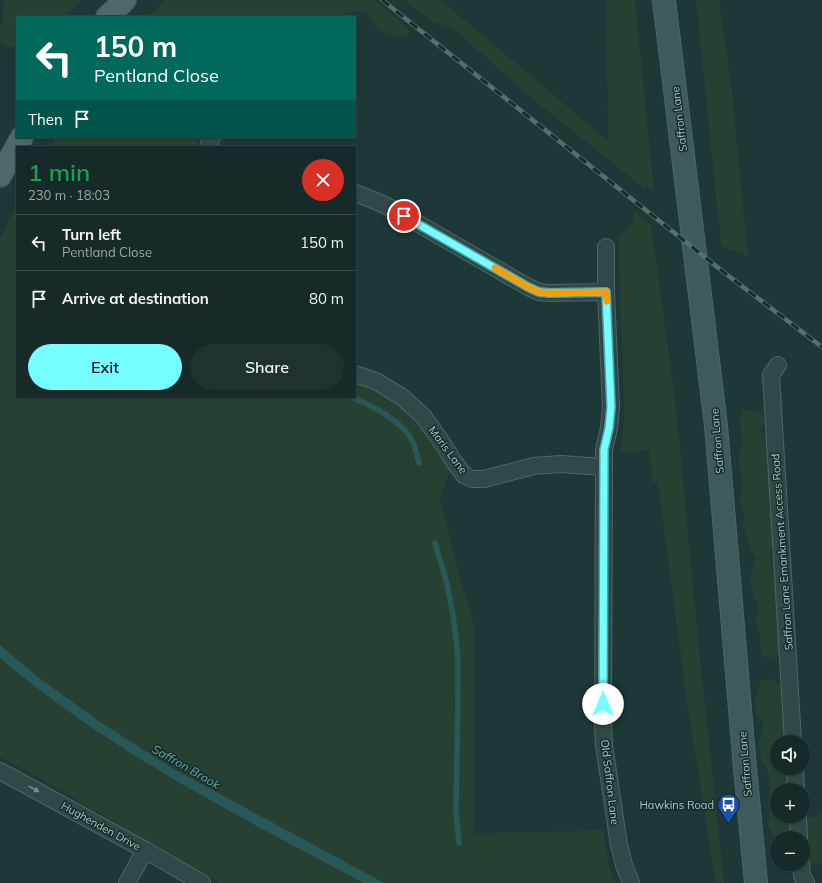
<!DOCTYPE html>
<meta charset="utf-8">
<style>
:root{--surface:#162a29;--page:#1f3231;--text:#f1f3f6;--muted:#9ea7a8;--line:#354646;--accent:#76fdff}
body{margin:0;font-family:Mulish,sans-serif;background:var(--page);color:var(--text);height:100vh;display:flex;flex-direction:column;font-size:15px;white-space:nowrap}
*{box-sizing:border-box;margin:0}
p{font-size:13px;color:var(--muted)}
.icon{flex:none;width:22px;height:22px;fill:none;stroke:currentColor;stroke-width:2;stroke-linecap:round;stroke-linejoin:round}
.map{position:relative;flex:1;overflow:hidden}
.side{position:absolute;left:16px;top:146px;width:340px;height:252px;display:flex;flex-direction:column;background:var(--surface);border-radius:0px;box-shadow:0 1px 3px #0004,0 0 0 1px var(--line)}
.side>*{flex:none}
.banner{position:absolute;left:16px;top:16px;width:340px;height:122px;border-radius:0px;box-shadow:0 1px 3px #0004,0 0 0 1px var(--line);background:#00695c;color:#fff;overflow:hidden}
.controls{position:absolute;left:770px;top:735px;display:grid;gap:8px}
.controls a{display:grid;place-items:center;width:40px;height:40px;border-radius:50%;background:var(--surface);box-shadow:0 1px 3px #0004,0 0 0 1px var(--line);font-size:20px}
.pin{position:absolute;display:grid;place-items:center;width:34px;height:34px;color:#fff;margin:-17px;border:2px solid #fff;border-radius:50%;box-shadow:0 1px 4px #0007}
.me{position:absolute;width:44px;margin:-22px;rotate:0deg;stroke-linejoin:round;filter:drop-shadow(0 0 3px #0008)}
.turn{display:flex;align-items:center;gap:14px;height:84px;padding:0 12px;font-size:18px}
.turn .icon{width:52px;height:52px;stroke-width:2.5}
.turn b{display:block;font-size:28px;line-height:34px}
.then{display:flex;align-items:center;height:38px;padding:0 12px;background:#0003;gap:8px;font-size:15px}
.round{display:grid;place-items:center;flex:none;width:42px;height:42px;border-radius:21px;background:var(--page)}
.overview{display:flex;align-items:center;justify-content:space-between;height:68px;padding:0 12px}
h1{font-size:24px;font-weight:600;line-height:30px;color:#1e9e55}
.action{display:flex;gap:8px;margin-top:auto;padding:8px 12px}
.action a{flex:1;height:46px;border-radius:24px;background:var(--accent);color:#111;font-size:16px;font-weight:600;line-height:46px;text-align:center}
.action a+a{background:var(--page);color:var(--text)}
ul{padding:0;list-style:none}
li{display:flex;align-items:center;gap:12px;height:56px;padding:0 12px;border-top:1px solid var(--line)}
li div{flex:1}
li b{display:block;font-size:15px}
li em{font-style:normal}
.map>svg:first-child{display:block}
.green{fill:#264131}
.water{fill:#285857}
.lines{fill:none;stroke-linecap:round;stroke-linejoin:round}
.stream{stroke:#285857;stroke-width:5.5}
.street-casing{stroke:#4e6667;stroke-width:18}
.secondary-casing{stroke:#4e6667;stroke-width:24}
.primary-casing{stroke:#3d5555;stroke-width:24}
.street{stroke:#314848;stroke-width:16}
.secondary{stroke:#3e5b5c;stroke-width:22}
.primary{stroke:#4e6968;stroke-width:22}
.rail-casing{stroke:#527070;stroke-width:4.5}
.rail{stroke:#172d2c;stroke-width:3;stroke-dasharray:9;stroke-linecap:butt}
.oneway{fill:#748d8d}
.route-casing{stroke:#4da4a6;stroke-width:10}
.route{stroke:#76fdff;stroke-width:7}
.slow{stroke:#f59e0b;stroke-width:7}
.labels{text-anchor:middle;stroke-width:3;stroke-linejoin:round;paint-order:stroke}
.street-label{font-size:11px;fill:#aac5c6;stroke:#172d2c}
.poi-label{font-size:11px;fill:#aac5c6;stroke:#172d2c;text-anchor:end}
.water-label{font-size:12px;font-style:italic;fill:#5fa9a7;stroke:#172d2c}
</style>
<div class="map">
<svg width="822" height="883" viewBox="0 0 822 883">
<rect width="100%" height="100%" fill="#1d3837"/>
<path class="green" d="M6,0H81L69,14L65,17H38L31,15L30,17H17V46L13,47L3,45L0,40V26L2,22L4,5Z
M166,0H373L386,9L408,29L409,34C407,35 405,36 403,36C394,37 376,30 372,22C369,17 369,13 364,9V12L355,11L335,17H147Z
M405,0H441L608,141L606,0H635L654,192L646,185L645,189L529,96L453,28L431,21Z
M696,0H719L732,92L748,256L725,248L721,245Z
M54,137H197L196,142V147H51L55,141L53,139Z
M17,204V397H355V381L373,388L392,399L409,414L427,434L450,470L440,498L463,590L475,627L474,833L585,831L603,828C605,847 608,866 616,883H219L29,772L0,757V239Z
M633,210L651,225L672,377L679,437L700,660L717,815L724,883H716L687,704L658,482L653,483L650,450L620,453L624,420V403L618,239L634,220Z
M743,410L758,411L763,415L765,424L760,428L763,436L771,445V456L766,466L772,472L776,540L770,551V560L773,567L777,570L782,650C776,659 772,658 762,656L760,647L761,636L757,628L756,618L759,608L753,594L750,579L756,558L751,551L743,526L744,511L740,500L743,483L738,457L743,444L741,431L740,420Z
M772,679L780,684L782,693L781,699L785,705L787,742H777V768H786V779L790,784V790H777V816H792L793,838H777V847L772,833L768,826L770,816L768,805L770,796L769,782L767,769L762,762L760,752L759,739L763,731L762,722L757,716L754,703L761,680Z
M822,813V863L810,866L805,861L806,853L808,845L805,833V818L816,817Z"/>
<path class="water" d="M0,645L38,677L100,722L172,768L384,883H364C238,816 109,751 0,658Z"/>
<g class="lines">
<path class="stream" d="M351,397C372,406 402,420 413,442C416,449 417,457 419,463
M435,543L446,580L453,615L458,656V690L456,811L459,843"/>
<defs>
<path id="street" d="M208,147L212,137
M355,193L378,202L393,209L528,287L539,292L549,293L606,292
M606,247V292L611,407L609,428L604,450V467L603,723L604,745L619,845L624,865L631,883
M778,365L771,375L793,742
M355,374L376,381L402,397L423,416L441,441L455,463L464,475L472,479H484L534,466L561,464L604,467
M795,768L796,790
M0,771L145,850L202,883
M798,816L799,838
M801,864L802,876L806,883
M127,883L145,850"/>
<path id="secondary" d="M664,0L716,426L745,768L756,883"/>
<path id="primary" d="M107,17L125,0
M0,176L22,137"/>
</defs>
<use href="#street" class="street-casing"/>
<use href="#secondary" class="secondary-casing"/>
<use href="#primary" class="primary-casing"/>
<use href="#street" class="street"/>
<use href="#secondary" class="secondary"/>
<use href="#primary" class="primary"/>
<defs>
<path id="rail" d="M382,0L726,274L822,347"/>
</defs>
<use href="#rail" class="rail-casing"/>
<use href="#rail" class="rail"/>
</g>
<defs><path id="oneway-solid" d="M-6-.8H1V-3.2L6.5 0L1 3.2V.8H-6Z"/></defs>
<use class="oneway" href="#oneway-solid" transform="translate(34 789) rotate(29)"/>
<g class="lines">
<defs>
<path id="route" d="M404,216L528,287L539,292L549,293L606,292L611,407L609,428L604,450V458L603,704"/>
</defs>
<use href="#route" class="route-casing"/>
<use href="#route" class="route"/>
<path class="slow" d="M495,268L528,287L539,292L549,293L606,292L607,301"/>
</g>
<defs>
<symbol id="bus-pin" viewBox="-11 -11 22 30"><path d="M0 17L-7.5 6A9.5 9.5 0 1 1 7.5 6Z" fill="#1a4fb4" stroke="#172d2c"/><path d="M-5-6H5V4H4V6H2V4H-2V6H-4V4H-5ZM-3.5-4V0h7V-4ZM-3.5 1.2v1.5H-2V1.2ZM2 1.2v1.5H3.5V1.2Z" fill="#fff"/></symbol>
</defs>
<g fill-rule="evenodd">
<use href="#bus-pin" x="716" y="792" width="25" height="34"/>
</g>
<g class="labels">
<g class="street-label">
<text transform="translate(679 119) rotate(-97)" y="4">Saffron Lane</text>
<text transform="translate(717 441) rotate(-95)" y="4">Saffron Lane</text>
<text transform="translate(448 450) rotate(53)" y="4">Maris Lane</text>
<text transform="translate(782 552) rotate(-94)" y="4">Saffron Lane Emankment Access Road</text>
<text transform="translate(745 764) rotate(-95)" y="4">Saffron Lane</text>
<text transform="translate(610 782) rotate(83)" y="4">Old Saffron Lane</text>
<text transform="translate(101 826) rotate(29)" y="4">Hughenden Drive</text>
</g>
<g class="poi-label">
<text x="714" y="809">Hawkins Road</text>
</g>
<g class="water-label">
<text transform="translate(186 767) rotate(30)" y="4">Saffron Brook</text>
</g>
</g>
</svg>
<div class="controls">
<a><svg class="icon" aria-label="sound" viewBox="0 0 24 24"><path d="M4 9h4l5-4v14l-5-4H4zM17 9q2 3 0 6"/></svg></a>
<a>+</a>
<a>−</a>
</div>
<div class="pin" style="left:404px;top:216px;background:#d93025"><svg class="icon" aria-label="arrive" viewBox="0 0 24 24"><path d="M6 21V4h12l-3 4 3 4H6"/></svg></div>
<svg class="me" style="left:603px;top:704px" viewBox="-20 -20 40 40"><circle r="19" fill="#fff"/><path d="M0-13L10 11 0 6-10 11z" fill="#76fdff"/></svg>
<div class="banner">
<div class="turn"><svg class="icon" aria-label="left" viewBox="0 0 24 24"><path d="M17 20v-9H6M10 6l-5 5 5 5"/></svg><div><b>150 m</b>Pentland Close</div></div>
<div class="then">Then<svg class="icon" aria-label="arrive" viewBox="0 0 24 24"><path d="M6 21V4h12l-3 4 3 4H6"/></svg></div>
</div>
<section class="side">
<div class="overview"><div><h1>1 min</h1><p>230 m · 18:03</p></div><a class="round" style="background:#d93025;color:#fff"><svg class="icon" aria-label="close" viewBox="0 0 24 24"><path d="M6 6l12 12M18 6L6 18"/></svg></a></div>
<ul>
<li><svg class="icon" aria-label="left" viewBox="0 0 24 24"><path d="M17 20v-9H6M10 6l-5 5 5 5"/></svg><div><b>Turn left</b><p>Pentland Close</p></div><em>150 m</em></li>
<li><svg class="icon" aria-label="arrive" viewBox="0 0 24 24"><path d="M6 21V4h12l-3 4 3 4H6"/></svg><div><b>Arrive at destination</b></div><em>80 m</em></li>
</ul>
<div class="action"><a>Exit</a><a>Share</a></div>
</section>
</div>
